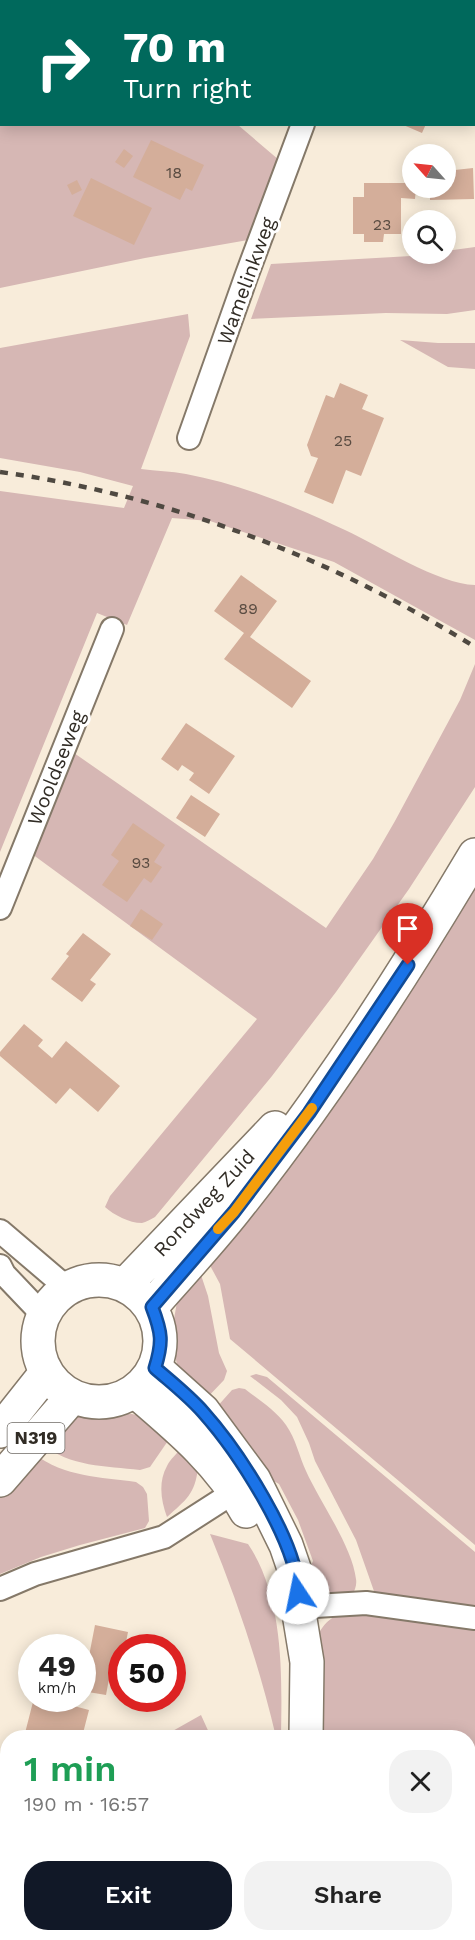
<!DOCTYPE html>
<meta charset="utf-8">
<style>
:root{--surface:#fff;--page:#f2f2f2;--text:#222;--muted:#767676;--accent:#111827}
body{margin:0;font-family:"Work Sans",sans-serif;background:var(--page);color:var(--text);height:100vh;display:flex;flex-direction:column;font-size:22px;white-space:nowrap}
*{box-sizing:border-box;margin:0}
p{font-size:20px;color:var(--muted)}
.icon{flex:none;width:33px;height:33px;fill:none;stroke:currentColor;stroke-width:2;stroke-linecap:round;stroke-linejoin:round}
.map{position:relative;flex:1;overflow:hidden}
.panel{position:absolute;left:0px;top:1730px;width:476px;height:212px;display:flex;flex-direction:column;background:var(--surface);border-radius:24px 24px 0 0;box-shadow:0 3px 15px #0003}
.panel>*{flex:none}
.guide{position:absolute;left:0px;top:0px;width:476px;height:126px;box-shadow:0 3px 15px #0003;background:#00695c;color:#fff;overflow:hidden}
.needle{width:39px;rotate:297deg}
.controls{position:absolute;left:402px;top:144px;display:grid;gap:12px}
.controls a{display:grid;place-items:center;width:54px;height:54px;border-radius:50%;background:var(--surface);box-shadow:0 3px 15px #0003;font-size:30px}
.speed{position:absolute;left:18px;top:1634px;display:flex;gap:12px;font-size:30px;font-weight:700;text-align:center}
.speed>*{display:grid;place-content:center;width:78px;height:78px;border-radius:50%;background:var(--surface);box-shadow:0 3px 15px #0003;line-height:1}
.speed small{font-size:15px;font-weight:400}
.speed .limit{border:9px solid #d22;background:#fff;color:#111}
.pin{position:absolute;display:grid;place-items:center;width:51px;height:51px;color:#fff;margin:-62px -26px;border-radius:50% 50% 50% 0;rotate:-45deg;box-shadow:0 0 6px #0007}
.pin .icon{rotate:45deg}
.me{position:absolute;width:66px;margin:-33px;rotate:349deg;stroke-linejoin:round;filter:drop-shadow(0 0 4px #0008)}
.turn{display:flex;align-items:center;gap:21px;height:126px;padding:0 24px;font-size:27px}
.turn .icon{width:78px;height:78px;stroke-width:2.5}
.turn b{display:block;font-size:42px;line-height:51px}
.round{display:grid;place-items:center;flex:none;width:63px;height:63px;border-radius:24px;background:var(--page)}
.headline{display:flex;align-items:center;justify-content:space-between;height:102px;padding:0 24px}
h1{font-size:36px;font-weight:600;line-height:45px;color:#1e9e55}
.cta{display:flex;gap:12px;margin-top:auto;padding:12px 24px}
.cta a{flex:1;height:69px;border-radius:24px;background:var(--accent);color:#fff;font-size:24px;font-weight:600;line-height:69px;text-align:center}
.cta a+a{background:var(--page);color:var(--text)}
.map>svg:first-child{display:block}
.built{fill:#f3e2c9}
.green{fill:#d6b7b4}
.building{fill:#d4ae9a}
.lines{fill:none;stroke-linecap:round;stroke-linejoin:round}
.minor-casing{stroke:#857969;stroke-width:26}
.secondary-casing{stroke:#857969;stroke-width:36}
.primary-casing{stroke:#857969;stroke-width:36}
.minor{stroke:#fff;stroke-width:22}
.secondary{stroke:#fff;stroke-width:33}
.primary{stroke:#fff;stroke-width:33}
.rail{stroke:#4f4941;stroke-width:4.5;stroke-dasharray:8 8;stroke-linecap:butt}
.route-casing{stroke:#114b97;stroke-width:15}
.route{stroke:#1a73e8;stroke-width:10}
.slow{stroke:#f59e0b;stroke-width:10}
.labels{text-anchor:middle;stroke-width:6;stroke-linejoin:round;paint-order:stroke}
.number-label{font-size:16px;fill:#5a4c42}
.shield{fill:#fff;stroke:#6f6b66;stroke-width:1.5}
.shield-label{font-size:18px;font-weight:bold;fill:#312c25}
.street-label{font-size:20px;fill:#312c25;stroke:#fff}
</style>
<div class="map">
<svg width="475" height="1940" viewBox="0 0 475 1940">
<rect width="100%" height="100%" fill="#f8ecda"/>
<path class="built" d="M0,1749L7,1798L8,1934H44L46,1940H0Z"/>
<path class="green" d="M0,0H62L64,1L2,2V124L238,125L279,160L248,240L145,258L0,288Z
M475,247V310L447,314L386,313L251,319L271,264L446,254V251Z
M188,314L190,336L141,469C156,471 171,471 186,474C240,484 296,507 345,530C380,546 438,584 475,585V640L334,562L210,521L172,518L127,625L97,613L0,852V491L124,508L133,486L80,472L0,458V348Z
M400,340L438,343H475V369L448,367Z
M475,664V787L409,889L336,992L272,1076L155,1217C151,1219 146,1222 142,1223C129,1223 114,1215 105,1207L110,1196L257,1019L32,854L74,753L326,928L373,859L395,821L460,700Z
M475,887V1545L230,1339L220,1284L206,1258C299,1137 396,1018 475,887Z
M200,1272L208,1296L219,1353L227,1371L224,1380L204,1401L178,1369L176,1360L174,1319L177,1302Z
M256,1374L267,1377L475,1552V1609L375,1594L356,1540L315,1461L309,1443L297,1417L281,1400L250,1376Z
M239,1388L245,1389C259,1400 275,1410 286,1425C296,1439 299,1456 306,1471C320,1502 352,1546 356,1579C357,1585 355,1590 352,1596L342,1599L306,1578L313,1561L298,1520L279,1484L260,1473L215,1409L232,1390Z
M132,1414L145,1417L172,1435L150,1467L140,1470C106,1466 70,1467 42,1444L67,1421L81,1416Z
M182,1447L198,1468C195,1494 186,1500 167,1517C161,1501 158,1482 167,1466C170,1459 178,1453 182,1447Z
M34,1454C65,1477 100,1477 136,1482L143,1487L147,1494L149,1521L145,1528L80,1545L41,1557L0,1574V1493Z
M210,1534L248,1544C284,1597 282,1675 281,1737H276C260,1668 237,1600 210,1534Z
M352,1609L475,1626V1940H338L337,1934H468V1737H320L318,1635C326,1619 336,1615 352,1609Z
M201,1715L211,1737H162Z
M7,1825V1912L0,1889V1829Z
M15,1934H43L45,1940H17Z"/>
<path class="building" d="M401,124H426L422,133Z
M151,140L204,165L192,191L186,188L180,200L133,177Z
M124,149L133,156L124,168L115,162Z
M473,168L474,199L430,200V188H446V171Z
M91,178L152,208L134,245L73,216Z
M77,180L82,190L72,195L67,185Z
M364,183H412V188H416L415,199L401,198V234H384L383,242H364V234H353V197H364Z
M340,383L368,395L362,409L384,418L361,476L346,470L333,504L304,492L318,458L311,456L307,445L326,395L334,398Z
M241,575L277,601L250,637L311,681L292,708L224,659L244,633L214,611Z
M186,723L235,756L209,794L189,780L194,773L182,765L178,771L161,759Z
M191,795L220,814L205,837L176,818Z
M133,823L165,845L154,862L162,867L151,883L144,878L127,902L102,885L119,861L111,855Z
M141,909L163,924L152,940L130,926Z
M83,933L111,954L90,980L96,984L82,1002L51,979L69,956L66,954Z
M24,1024L43,1040L38,1046L52,1058L66,1041L120,1086L98,1112L70,1088L56,1104L0,1056V1052Z
M95,1625L128,1632L125,1647H122V1665L112,1663L106,1695L82,1691V1655L89,1656Z
M34,1698H55V1701L89,1710L82,1737H24Z
M211,1934H229L232,1940H195Z"/>
<g class="lines">
<defs>
<path id="minor" d="M355,2L356,0
M189,438L246,277L303,124
M0,908L112,629
M0,1231L67,1288
M0,1266L4,1274L43,1315
M0,1589L35,1574L164,1537L245,1485
M298,1607L366,1603L475,1618"/>
<path id="secondary" d="M155,1368L203,1411L254,1480L286,1545L298,1580V1607L307,1662L306,1737
M135,1391C176,1426 221,1463 246,1511
M323,1934L324,1940"/>
<path id="primary" d="M38 1341a61 61 0 1 1 122 0a61 61 0 1 1-122 0Z
M125,1285L275,1128
M151,1307C179,1275 208,1244 235,1210C324,1099 402,978 475,855
M0,1431L46,1373
M0,1480L72,1397"/>
</defs>
<use href="#minor" class="minor-casing"/>
<use href="#secondary" class="secondary-casing"/>
<use href="#primary" class="primary-casing"/>
<use href="#minor" class="minor"/>
<use href="#secondary" class="secondary"/>
<use href="#primary" class="primary"/>
<path class="rail" d="M0,472C168,495 332,558 475,647"/>
</g>
<g class="lines">
<defs>
<path id="route" d="M298,1593C298,1542 237,1450 203,1412C189,1396 171,1382 155,1368C163,1342 162,1333 152,1307L234,1212L309,1113L408,965"/>
</defs>
<use href="#route" class="route-casing"/>
<use href="#route" class="route"/>
<path class="slow" d="M218,1229L234,1212L312,1108"/>
</g>
<g class="labels">
<g class="number-label">
<text x="174" y="178">18</text>
<text x="382" y="230">23</text>
<text x="343" y="446">25</text>
<text x="248" y="614">89</text>
<text x="141" y="868">93</text>
</g>
<rect class="shield" x="7.5" y="1423" width="57" height="30" rx="4.5"/>
<g class="shield-label">
<text x="36" y="1444">N319</text>
</g>
<g class="street-label">
<text transform="translate(246 281) rotate(-70)" y="7">Wamelinkweg</text>
<text transform="translate(56 768) rotate(-68)" y="7">Wooldseweg</text>
<text transform="translate(204 1203) rotate(-47)" y="7">Rondweg Zuid</text>
</g>
</g>
</svg>
<div class="controls">
<a><svg class="needle" viewBox="-14 -14 28 28"><path d="M0-13l5 13h-10z" fill="#e53935"/><path d="M0 13l5-13h-10z" fill="#767676"/></svg></a>
<a><svg class="icon" aria-label="search" viewBox="0 0 24 24"><circle cx="10" cy="10" r="6"/><path d="M15 15l6 6"/></svg></a>
</div>
<div class="speed"><div>49<small>km/h</small></div><div class="limit">50</div></div>
<div class="pin" style="left:408px;top:965px;background:#d93025"><svg class="icon" aria-label="arrive" viewBox="0 0 24 24"><path d="M6 21V4h12l-3 4 3 4H6"/></svg></div>
<svg class="me" style="left:298px;top:1593px" viewBox="-20 -20 40 40"><circle r="19" fill="#fff"/><path d="M0-13L10 11 0 6-10 11z" fill="#1a73e8"/></svg>
<div class="guide">
<div class="turn"><svg class="icon" aria-label="right" viewBox="0 0 24 24"><path d="M7 20v-9h11M14 6l5 5-5 5"/></svg><div><b>70 m</b>Turn right</div></div>
</div>
<section class="panel">
<div class="headline"><div><h1>1 min</h1><p>190 m · 16:57</p></div><a class="round"><svg class="icon" aria-label="close" viewBox="0 0 24 24"><path d="M6 6l12 12M18 6L6 18"/></svg></a></div>
<div class="cta"><a>Exit</a><a>Share</a></div>
</section>
</div>
